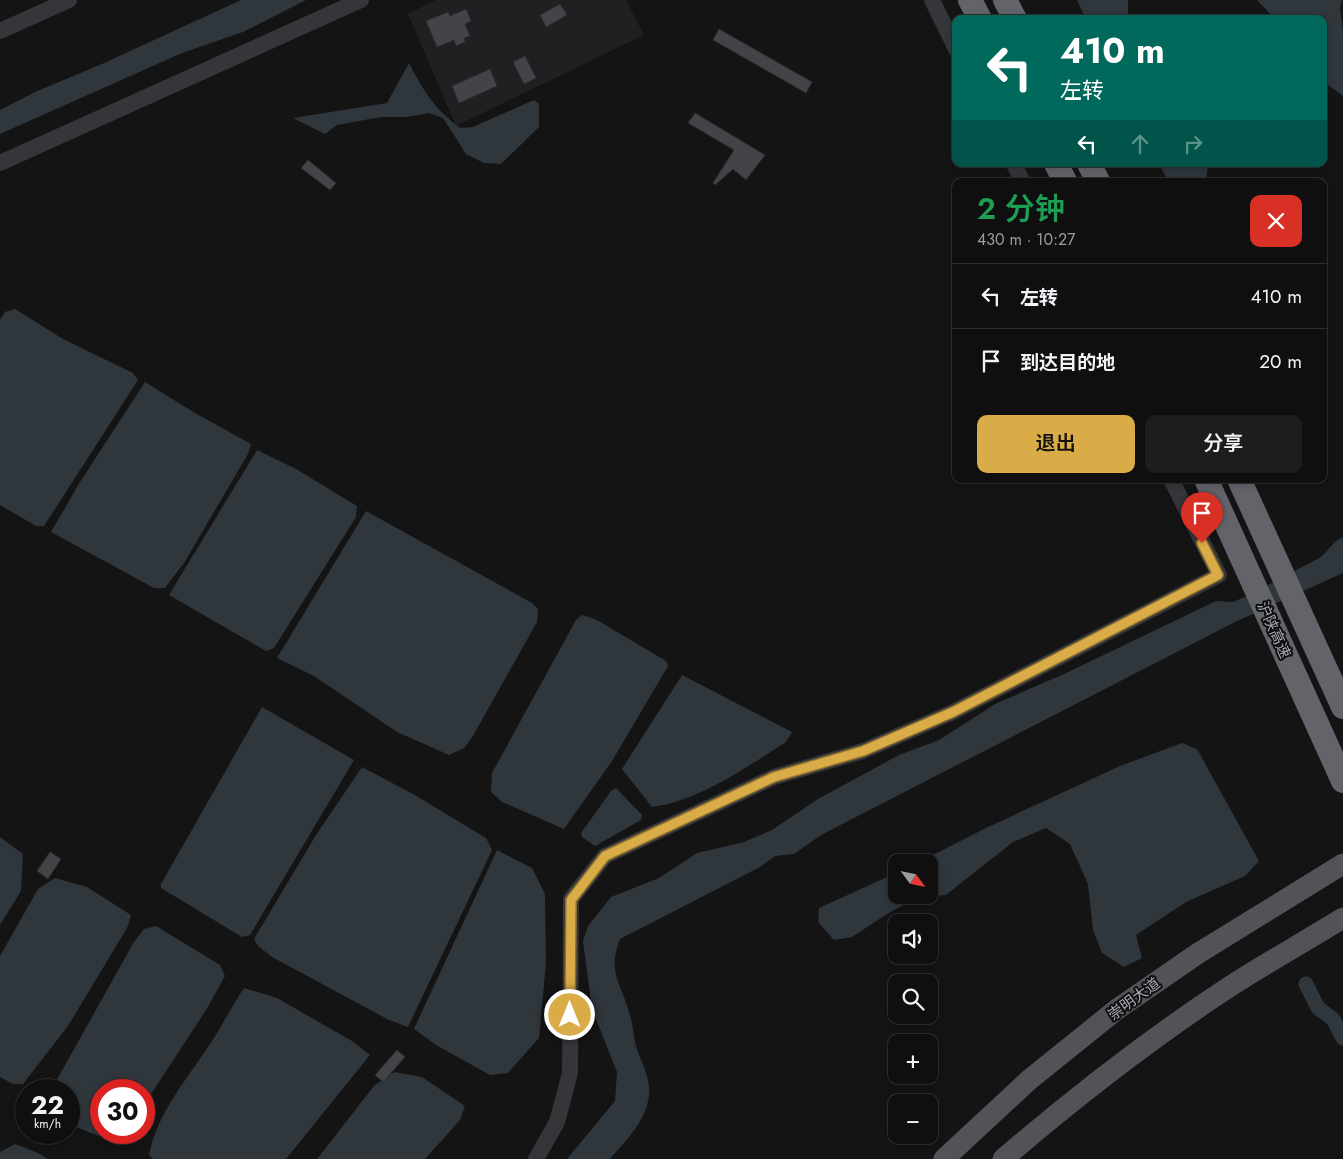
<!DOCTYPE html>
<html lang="zh">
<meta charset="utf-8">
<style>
:root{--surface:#0f0f10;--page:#1d1d1e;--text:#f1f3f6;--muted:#9b9c9f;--line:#2f2f30;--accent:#daac47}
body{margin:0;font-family:Jost,"Noto Sans SC",sans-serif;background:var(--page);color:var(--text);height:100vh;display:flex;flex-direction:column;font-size:19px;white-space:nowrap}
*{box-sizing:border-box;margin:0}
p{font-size:16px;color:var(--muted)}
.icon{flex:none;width:28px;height:28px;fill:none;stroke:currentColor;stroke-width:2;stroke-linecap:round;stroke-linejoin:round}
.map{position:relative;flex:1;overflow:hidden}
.drawer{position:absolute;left:952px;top:178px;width:375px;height:305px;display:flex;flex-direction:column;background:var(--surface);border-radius:10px;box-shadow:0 2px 8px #0003,0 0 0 1px var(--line)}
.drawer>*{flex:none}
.top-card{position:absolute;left:952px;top:15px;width:375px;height:152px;border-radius:10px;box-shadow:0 2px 8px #0003,0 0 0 1px var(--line);background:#00695c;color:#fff;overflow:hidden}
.needle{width:32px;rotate:123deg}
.fabs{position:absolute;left:888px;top:854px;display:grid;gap:10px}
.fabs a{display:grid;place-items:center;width:50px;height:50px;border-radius:10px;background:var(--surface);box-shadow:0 2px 8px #0003,0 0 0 1px var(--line);font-size:25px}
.speed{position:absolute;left:15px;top:1079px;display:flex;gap:10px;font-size:25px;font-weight:700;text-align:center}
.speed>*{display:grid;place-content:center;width:65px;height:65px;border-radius:50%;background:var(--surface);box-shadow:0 2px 8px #0003,0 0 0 1px var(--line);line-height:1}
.speed small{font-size:12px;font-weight:400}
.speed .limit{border:8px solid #d22;background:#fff;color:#111}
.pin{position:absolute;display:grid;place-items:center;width:42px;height:42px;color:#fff;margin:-51px -21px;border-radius:50% 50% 50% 0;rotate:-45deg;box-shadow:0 0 5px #0007}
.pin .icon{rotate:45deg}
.me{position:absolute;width:55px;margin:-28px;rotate:0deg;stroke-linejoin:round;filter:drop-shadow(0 0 4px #0008)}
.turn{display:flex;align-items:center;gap:18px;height:105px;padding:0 25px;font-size:22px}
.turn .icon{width:65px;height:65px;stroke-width:2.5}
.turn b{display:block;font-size:35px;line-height:42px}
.lanes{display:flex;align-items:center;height:48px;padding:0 25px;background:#0003;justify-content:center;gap:25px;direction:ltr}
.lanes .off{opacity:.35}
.round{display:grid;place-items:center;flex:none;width:52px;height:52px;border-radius:10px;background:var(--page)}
.summary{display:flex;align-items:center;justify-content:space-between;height:85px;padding:0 25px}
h1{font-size:30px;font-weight:600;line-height:38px;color:#1e9e55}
.button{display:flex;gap:10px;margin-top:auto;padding:10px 25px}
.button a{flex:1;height:58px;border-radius:10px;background:var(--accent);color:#111;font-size:20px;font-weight:600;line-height:58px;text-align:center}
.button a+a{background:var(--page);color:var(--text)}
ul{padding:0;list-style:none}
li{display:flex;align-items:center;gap:15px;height:65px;padding:0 25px;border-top:1px solid var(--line)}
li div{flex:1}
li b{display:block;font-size:19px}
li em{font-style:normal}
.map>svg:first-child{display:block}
.built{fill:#202022}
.water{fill:#2f363c}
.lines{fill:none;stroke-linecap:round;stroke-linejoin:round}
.canal{stroke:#2f363c;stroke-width:15}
.building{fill:#434448;stroke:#2e2e31}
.minor{stroke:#35363a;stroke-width:16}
.major{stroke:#525358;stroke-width:21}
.highway{stroke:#62646a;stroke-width:24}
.route-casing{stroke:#8e702e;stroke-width:12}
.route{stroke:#daac47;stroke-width:9}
.labels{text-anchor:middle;stroke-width:4;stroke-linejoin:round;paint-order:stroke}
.street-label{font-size:15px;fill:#a7abb4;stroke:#0f0f10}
</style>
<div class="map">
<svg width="1343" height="1159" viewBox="0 0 1343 1159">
<rect width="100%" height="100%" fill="#141415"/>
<path class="built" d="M436,0H626L644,35L456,126L408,14Z"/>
<path class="water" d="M241,0H306L243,32L182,53L0,134V110L35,92L102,64Z
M1077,0H1128V19H1086Z
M1257,0H1342L1340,8L1343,33V96L1324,82V19H1275Z
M409,63C424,92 434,108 460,128L473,127L534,100L539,104V127L501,164L484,163L466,154L443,118L429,113L407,117H381L337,125L325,134L293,118L387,103Z
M1159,164H1208L1206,181H1168Z
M15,309L63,339L133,373L138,380L44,526H36L0,505V320L5,312Z
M145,382L195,413L251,444L248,454L184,563L165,588H154L51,532L80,482Z
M257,450L296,469L357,506L356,517L274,648L266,651L169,595Z
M366,511L532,603L538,609L537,622L473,736L464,748L449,755L397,732L314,676L277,658Z
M1343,537V573L1235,622L821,835L794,854L775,856L760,867L620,939C607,973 621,982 629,1012C633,1023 633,1035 636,1046C642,1066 653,1080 648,1101C644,1123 624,1143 610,1159H567L615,1101L617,1072L592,1009L583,941L588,926L611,897L659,878L697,853L744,842L772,830L818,799L899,755L939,740L995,704L1064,674L1216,601L1233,602L1247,596L1321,557L1336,541Z
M582,615L597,620L666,661L668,666L612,761L564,829L502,802L491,792L492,773L576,620Z
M682,675L792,732L786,742C745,768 701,800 652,807L622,769Z
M262,707L354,760L250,935L242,937L161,888V884Z
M1182,743L1197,749L1259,861L1245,876L1186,902L1136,935L1142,958L1124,967L1102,953L1093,930L1088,884L1070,844L1046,828L1013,842L946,895L918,897L887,914L852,937L834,940L818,922L819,908L896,873V895H929V862H919L986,828L1120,766Z
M362,767L413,794L486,838L492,850L408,1027L389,1020L272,957L258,946L254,939L316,835Z
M616,788L642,815L641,820L595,846L582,837L581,833L611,791Z
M0,837L23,854L21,891L0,925Z
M497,850L532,868L545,894L546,963L539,1038L508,1073L490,1075L436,1045L414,1029Z
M55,878L87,887L131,915L127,928L68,1026L23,1084H13L0,1077V956L38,889Z
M156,926L220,965L225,976L206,1010L144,1105V1090H101V1132L122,1133L104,1138L69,1124V1090H51L134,942L144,929Z
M244,988L277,998L352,1041L370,1055L286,1159H153L149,1155C157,1113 187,1079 210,1044C222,1026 232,1006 244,988Z
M394,1072L422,1077L465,1106L460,1120L425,1159H317L374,1086Z
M15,1144L36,1152L48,1159H0V1152Z"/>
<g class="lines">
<path class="canal" d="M1306,984L1318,1008L1333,1019L1343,1038"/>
</g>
<path class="building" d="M560,4L567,15L546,27L540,15Z
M466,9L471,21L465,24L470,36L464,38L465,42L456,46L454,40L437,47L426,21L448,12L450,16Z
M719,29L812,82L806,93L713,40Z
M525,56L536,78L524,84L513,62Z
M490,69L497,86L459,103L452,86Z
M695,113L765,155L746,180L733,169L715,185L713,183L734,150L688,123Z
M308,160L336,183L330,190L301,168Z
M50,852L61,859L48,879L37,871Z
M397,1050L405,1057L383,1082L375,1075Z"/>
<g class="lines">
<path class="minor" d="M932,0L956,49
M0,31L69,0
M0,163L361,0
M1014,164L1022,181
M536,1159L557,1122L570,1073L571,899L605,856L774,777L863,751L953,712L1219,575L1171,479"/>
<path class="major" d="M944,1159L1029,1080L1116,1010L1197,954L1343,864
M1003,1159C1073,1099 1146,1042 1223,991C1262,965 1303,943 1343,918"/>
<path class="highway" d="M970,0L980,19
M1005,0L1015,19
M1056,164L1065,181
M1089,164L1098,181
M1206,479L1343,781
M1239,479L1343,707"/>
</g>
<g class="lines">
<defs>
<path id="route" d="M570,1015L571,900L605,856L774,777L863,751L953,712L1218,575L1202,543"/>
</defs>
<use href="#route" class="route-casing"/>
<use href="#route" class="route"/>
</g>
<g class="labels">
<g class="street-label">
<text transform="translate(1274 630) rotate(66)" y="5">沪陕高速</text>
<text transform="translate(1134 999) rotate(-36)" y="5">崇明大道</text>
</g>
</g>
</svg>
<div class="fabs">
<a><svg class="needle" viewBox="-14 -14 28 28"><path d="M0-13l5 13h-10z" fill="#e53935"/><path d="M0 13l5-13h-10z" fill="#9b9c9f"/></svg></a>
<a><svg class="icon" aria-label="sound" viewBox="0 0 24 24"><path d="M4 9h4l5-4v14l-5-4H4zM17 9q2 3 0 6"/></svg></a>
<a><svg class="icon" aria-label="search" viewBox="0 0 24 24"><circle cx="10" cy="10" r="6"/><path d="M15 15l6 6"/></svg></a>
<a>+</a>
<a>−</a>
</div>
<div class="speed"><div>22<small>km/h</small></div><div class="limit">30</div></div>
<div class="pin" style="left:1202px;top:543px;background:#d93025"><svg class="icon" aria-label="arrive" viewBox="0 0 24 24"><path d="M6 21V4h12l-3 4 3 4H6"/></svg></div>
<svg class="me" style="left:570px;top:1015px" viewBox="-20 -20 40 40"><circle r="17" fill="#daac47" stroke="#fff" stroke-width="3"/><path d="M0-11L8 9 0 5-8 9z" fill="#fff"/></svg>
<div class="top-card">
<div class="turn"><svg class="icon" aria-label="left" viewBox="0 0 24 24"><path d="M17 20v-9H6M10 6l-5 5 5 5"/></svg><div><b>410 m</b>左转</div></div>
<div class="lanes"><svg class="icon" aria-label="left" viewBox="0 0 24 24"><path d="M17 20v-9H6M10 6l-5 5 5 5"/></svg><svg class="icon off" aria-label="ahead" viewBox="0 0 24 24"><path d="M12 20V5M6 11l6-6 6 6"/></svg><svg class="icon off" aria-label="right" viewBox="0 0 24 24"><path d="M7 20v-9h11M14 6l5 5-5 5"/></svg></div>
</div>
<section class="drawer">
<div class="summary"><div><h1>2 分钟</h1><p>430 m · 10:27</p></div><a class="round" style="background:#d93025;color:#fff"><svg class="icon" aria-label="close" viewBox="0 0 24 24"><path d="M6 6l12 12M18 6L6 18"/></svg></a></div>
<ul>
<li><svg class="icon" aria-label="left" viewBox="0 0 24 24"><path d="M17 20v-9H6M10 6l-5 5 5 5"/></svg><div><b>左转</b></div><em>410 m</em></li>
<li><svg class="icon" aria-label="arrive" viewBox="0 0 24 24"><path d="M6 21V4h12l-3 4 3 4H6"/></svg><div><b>到达目的地</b></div><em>20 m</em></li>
</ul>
<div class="button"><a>退出</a><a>分享</a></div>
</section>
</div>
